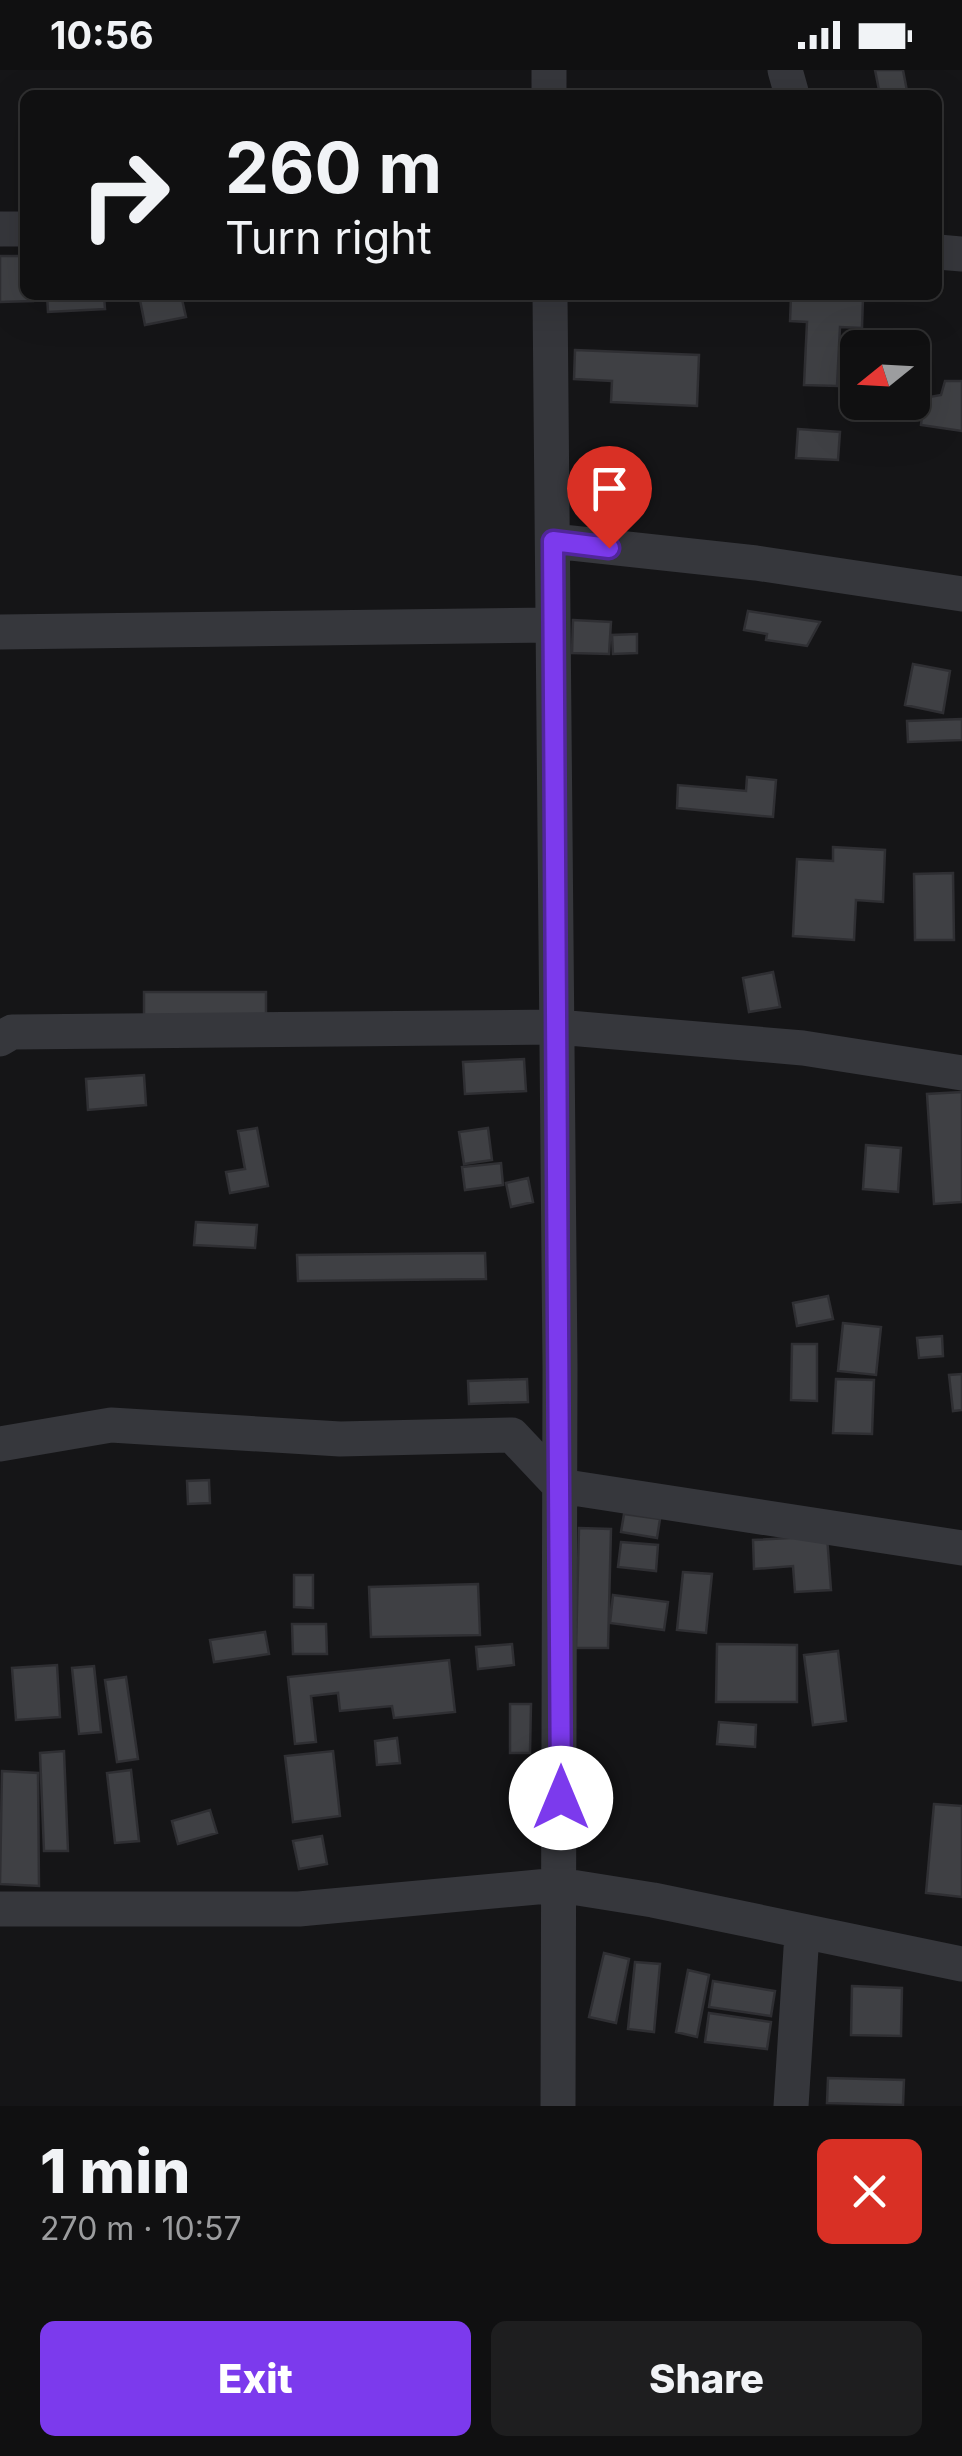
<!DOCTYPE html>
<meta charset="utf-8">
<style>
:root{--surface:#101011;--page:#1e1e1f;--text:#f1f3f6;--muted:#9c9d9f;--line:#303031;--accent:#7c3aed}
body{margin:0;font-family:Inter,sans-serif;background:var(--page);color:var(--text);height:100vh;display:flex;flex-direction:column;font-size:38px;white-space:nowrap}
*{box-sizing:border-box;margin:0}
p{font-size:32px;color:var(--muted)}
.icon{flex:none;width:55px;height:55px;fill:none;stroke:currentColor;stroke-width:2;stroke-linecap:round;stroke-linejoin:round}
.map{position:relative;height:2036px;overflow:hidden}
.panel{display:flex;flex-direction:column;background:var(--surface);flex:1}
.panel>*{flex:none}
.top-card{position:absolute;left:20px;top:20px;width:922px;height:210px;border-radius:15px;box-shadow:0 10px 40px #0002,0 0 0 2px var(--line);background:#101011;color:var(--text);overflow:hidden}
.needle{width:65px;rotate:252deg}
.fabs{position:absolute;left:840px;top:260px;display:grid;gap:20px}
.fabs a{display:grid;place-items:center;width:90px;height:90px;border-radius:15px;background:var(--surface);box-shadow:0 10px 40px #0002,0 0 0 2px var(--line);font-size:50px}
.pin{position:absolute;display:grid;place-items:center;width:85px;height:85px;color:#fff;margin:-102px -42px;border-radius:50% 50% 50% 0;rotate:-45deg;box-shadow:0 0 10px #0007}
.pin .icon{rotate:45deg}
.me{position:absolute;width:110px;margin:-55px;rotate:0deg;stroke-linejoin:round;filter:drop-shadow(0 0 8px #0008)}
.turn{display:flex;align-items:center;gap:35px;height:210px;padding:0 40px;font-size:45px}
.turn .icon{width:130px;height:130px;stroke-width:2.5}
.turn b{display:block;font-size:70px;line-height:85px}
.round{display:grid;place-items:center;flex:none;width:105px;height:105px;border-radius:15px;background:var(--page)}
.overview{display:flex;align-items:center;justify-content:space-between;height:170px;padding:0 40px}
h1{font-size:60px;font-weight:800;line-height:75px}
.cta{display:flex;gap:20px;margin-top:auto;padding:20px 40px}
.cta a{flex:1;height:115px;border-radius:15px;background:var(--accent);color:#fff;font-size:40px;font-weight:800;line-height:115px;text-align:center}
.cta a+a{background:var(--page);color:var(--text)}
.status{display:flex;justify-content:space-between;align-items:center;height:70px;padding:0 50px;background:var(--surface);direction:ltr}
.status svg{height:28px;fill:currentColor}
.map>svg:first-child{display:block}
.building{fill:#3f4044;stroke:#2f2f33;stroke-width:2.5}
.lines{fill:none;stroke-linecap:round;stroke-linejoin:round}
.street{stroke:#36373c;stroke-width:35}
.route-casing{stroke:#51269a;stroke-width:25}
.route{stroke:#7c3aed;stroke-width:18}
</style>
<div class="status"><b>10:56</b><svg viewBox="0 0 49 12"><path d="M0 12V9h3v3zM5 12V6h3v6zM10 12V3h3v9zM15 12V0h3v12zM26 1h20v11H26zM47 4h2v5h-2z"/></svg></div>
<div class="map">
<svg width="962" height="2036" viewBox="0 0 962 2036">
<rect width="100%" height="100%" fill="#151517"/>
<path class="building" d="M875,0H903L907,21L880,25Z
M0,186H25V225H33V231L0,232Z
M47,225H104L105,239L48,242Z
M139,225H181L186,247L145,255Z
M807,225L863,228L862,258L840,257L837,316L804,315L807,252L790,251L791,226Z
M575,280L699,285L697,336L611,332L612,311L574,309Z
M945,311H962V361L921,355L924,328L941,325Z
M798,359L840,362L838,390L796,388Z
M748,541L820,552L807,576L766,570L767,564L744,560Z
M573,550L611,552L609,584L572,583Z
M637,564V583L613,584L612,565Z
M913,594L950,601L943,643L905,635Z
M962,649V670L908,672L907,651Z
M747,707L776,710L773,747L677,738L678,715L746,721Z
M833,777L885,780L883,832L856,830L854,870L793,866L797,789L833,791Z
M953,803L954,870H915L914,804Z
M773,902L780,937L749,942L743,908Z
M144,922H266V948H144Z
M524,989L526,1021L465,1024L463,992Z
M144,1005L146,1035L88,1040L86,1009Z
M962,1022V1132L934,1134L927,1024Z
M257,1058L268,1116L230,1123L226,1102L245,1099L238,1061Z
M488,1058L492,1090L464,1094L459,1062Z
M866,1075L901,1078L898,1122L863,1119Z
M501,1093L503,1115L465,1120L462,1097Z
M528,1108L533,1132L511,1137L506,1113Z
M196,1152L257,1155L255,1178L194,1175Z
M485,1183L486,1209L298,1211L297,1185Z
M828,1226L833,1249L797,1256L793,1233Z
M843,1253L881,1257L876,1305L838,1301Z
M942,1266L943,1286L919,1288L917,1268Z
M792,1274H817V1331L791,1330Z
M962,1304V1340L953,1341L949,1305Z
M527,1309L528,1332L469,1334L468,1311Z
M836,1309L874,1310L872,1364L833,1363Z
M209,1410L210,1433L188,1434L187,1411Z
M624,1444L660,1449L657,1468L621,1462Z
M579,1458L611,1459L608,1578H576Z
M827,1466L831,1520L795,1522L793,1496L754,1499L753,1470Z
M621,1472L658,1475L656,1501L618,1497Z
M683,1502L712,1504L706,1563L677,1560Z
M294,1505H313V1538L294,1537Z
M478,1514L480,1565L371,1567L369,1517Z
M613,1525L668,1532L664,1560L610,1553Z
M292,1554H326L327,1584H293Z
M265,1562L269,1584L214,1592L210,1570Z
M512,1574L514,1595L478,1599L476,1577Z
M717,1574L797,1575V1632H716Z
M838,1581L846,1651L813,1655L804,1585Z
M449,1590L455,1642L394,1648L392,1636L340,1641L338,1623L311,1626L316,1672L295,1674L288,1607Z
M57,1595L60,1647L16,1650L12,1598Z
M94,1596L101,1662L79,1664L72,1598Z
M126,1607L138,1689L117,1692L105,1610Z
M510,1634H531L530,1683H510Z
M719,1652L756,1655L755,1677L717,1674Z
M397,1668L400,1693L377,1695L375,1671Z
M64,1681L68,1781H44L40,1683Z
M333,1681L340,1746L293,1752L285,1686Z
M131,1700L139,1771L115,1773L107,1703Z
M2,1701L38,1703L39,1816L0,1814Z
M934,1734L962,1736V1827L926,1823Z
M210,1740L217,1763L178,1774L172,1751Z
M322,1766L327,1794L299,1799L293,1771Z
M604,1883L629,1889L616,1953L589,1947Z
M635,1892L660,1894L654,1962L628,1959Z
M688,1900L709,1905L697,1967L676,1962Z
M713,1911L775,1921L771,1946L709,1937Z
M852,1916L902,1918L901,1966L851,1965Z
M709,1943L771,1952L767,1979L705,1972Z
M828,2008L904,2010L903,2035L827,2033Z"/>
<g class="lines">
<path class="street" d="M549,0V25
M785,0L792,25
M0,159H25
M938,182L962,184
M550,225L560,1298L558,2036
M553,471L756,493L962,524
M0,562L553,555
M0,969L12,962L557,957L803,978L962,1003
M0,1374L111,1355L340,1369L512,1365L560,1416L962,1478
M0,1839H299L559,1815L653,1830L962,1894
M791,2036L802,1863"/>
</g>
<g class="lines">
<defs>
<path id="route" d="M561,1728L553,471L609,478"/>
</defs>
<use href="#route" class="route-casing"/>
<use href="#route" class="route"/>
</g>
</svg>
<div class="fabs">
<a><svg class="needle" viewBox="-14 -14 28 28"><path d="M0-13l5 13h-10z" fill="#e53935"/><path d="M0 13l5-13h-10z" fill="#9c9d9f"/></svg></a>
</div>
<div class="pin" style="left:609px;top:478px;background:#d93025"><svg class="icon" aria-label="arrive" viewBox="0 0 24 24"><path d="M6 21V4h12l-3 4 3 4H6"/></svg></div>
<svg class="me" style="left:561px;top:1728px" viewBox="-20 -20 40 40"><circle r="19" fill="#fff"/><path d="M0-13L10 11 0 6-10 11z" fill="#7c3aed"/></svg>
<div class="top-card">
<div class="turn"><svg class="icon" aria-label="right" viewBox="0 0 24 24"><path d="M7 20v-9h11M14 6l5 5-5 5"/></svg><div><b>260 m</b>Turn right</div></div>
</div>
</div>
<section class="panel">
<div class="overview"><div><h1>1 min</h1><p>270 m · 10:57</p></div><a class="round" style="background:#d93025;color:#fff"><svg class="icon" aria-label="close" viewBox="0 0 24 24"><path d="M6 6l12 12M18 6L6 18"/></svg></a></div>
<div class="cta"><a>Exit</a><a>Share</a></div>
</section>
